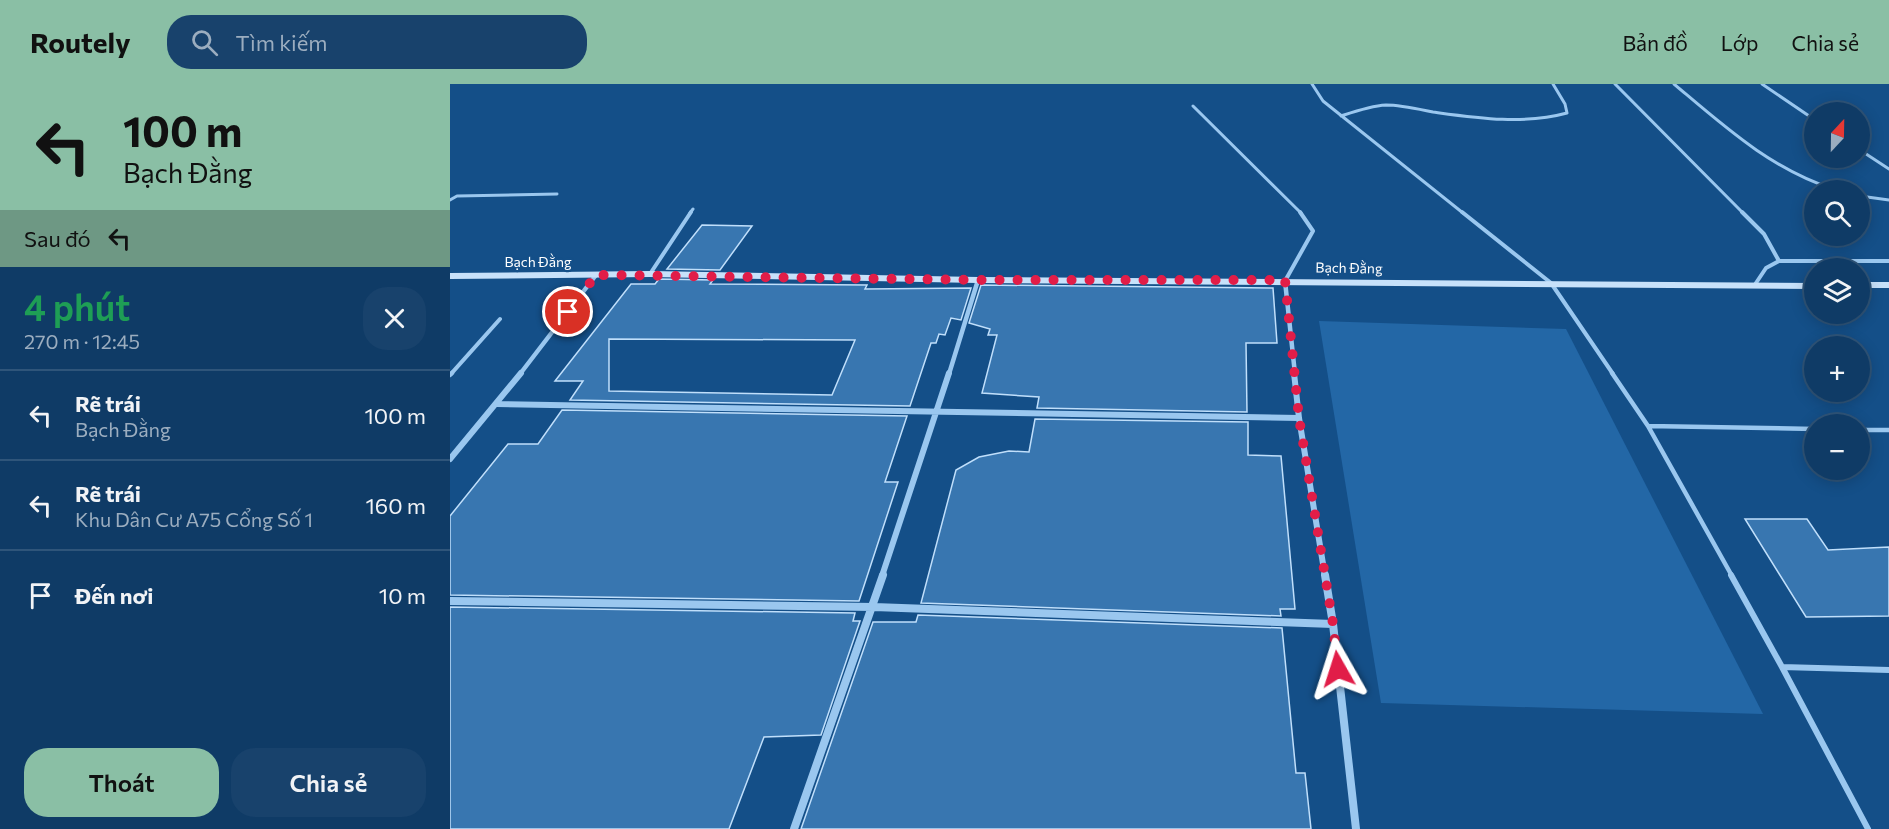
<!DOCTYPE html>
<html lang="vi">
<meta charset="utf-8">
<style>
:root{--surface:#0f3b66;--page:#18426c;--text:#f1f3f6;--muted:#9badbf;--line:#2f557a;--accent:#8abfa5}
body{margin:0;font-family:Commissioner,sans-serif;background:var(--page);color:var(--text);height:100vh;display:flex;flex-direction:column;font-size:22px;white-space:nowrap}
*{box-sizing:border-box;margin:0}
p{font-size:20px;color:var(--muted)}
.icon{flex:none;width:33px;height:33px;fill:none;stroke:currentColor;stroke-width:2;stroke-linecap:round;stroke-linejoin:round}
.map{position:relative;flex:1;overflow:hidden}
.side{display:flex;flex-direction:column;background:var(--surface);width:450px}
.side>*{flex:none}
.hud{background:#8abfa5;color:#111;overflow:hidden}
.needle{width:39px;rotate:22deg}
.buttons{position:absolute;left:1354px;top:18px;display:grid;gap:12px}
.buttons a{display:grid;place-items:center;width:66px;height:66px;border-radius:50%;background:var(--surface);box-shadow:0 3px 15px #0003,0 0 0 2px var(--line);font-size:30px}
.pin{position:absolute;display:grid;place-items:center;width:51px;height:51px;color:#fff;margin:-26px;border:3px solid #fff;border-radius:50%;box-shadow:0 2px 6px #0007}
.me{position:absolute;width:66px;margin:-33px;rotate:354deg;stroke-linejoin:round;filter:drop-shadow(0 0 4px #0008)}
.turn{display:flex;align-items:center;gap:21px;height:126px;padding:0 24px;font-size:27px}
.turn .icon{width:78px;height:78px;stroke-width:2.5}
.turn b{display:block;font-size:42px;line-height:51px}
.then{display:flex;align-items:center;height:57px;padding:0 24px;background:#0003;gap:12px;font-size:22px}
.round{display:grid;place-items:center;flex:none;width:63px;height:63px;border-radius:24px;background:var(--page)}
.summary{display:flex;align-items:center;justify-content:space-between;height:102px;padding:0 24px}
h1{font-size:36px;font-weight:600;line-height:45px;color:#1e9e55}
.action{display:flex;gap:12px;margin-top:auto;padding:12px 24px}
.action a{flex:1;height:69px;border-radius:24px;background:var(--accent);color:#111;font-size:24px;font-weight:600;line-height:69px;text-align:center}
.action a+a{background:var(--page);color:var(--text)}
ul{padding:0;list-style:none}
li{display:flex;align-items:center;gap:18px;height:90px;padding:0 24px;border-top:2px solid var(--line)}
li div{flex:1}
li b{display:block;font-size:22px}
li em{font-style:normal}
header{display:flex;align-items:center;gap:36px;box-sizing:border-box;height:84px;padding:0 30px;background:var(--accent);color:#111}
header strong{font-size:28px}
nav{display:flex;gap:33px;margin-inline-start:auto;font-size:21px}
.search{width:420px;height:54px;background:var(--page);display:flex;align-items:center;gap:15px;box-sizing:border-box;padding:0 21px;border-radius:24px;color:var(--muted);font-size:22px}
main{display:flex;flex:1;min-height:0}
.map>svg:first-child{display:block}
.green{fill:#2367a6}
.building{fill:#3876b0;stroke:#c0dffb;stroke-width:1.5;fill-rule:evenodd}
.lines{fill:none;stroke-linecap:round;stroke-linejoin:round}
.lane-far3{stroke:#9ac7ef;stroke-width:3}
.lane-far2{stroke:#9ac7ef;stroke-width:4}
.lane-far1{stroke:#9ac7ef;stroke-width:4.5}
.lane{stroke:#9ac7ef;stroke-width:6}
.street-far2{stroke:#9ac7ef;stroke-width:4.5}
.street-far1{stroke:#9ac7ef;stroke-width:6}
.street{stroke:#9ac7ef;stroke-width:8}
.secondary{fill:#c7e1fa;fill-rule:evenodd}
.route{stroke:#e11d48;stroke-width:10;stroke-dasharray:0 18}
.labels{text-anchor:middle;stroke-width:4.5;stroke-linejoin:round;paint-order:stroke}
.far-street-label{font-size:14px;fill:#fff;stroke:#144f88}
</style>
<header>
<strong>Routely</strong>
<div class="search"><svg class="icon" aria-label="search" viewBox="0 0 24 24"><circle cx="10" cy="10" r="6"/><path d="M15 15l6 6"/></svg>Tìm kiếm</div>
<nav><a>Bản đồ</a><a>Lớp</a><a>Chia sẻ</a></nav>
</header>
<main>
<section class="side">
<div class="hud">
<div class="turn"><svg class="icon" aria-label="left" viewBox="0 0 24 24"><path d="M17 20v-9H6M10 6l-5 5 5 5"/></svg><div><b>100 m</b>Bạch Đằng</div></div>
<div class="then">Sau đó<svg class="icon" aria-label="left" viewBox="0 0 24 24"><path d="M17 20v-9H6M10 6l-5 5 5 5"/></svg></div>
</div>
<div class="summary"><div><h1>4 phút</h1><p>270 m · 12:45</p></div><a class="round"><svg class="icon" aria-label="close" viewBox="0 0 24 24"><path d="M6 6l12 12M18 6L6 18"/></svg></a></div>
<ul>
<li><svg class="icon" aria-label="left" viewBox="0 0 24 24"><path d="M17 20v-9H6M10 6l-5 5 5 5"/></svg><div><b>Rẽ trái</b><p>Bạch Đằng</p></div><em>100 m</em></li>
<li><svg class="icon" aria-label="left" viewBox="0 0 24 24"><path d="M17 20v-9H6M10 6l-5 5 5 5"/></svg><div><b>Rẽ trái</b><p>Khu Dân Cư A75 Cổng Số 1</p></div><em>160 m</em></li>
<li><svg class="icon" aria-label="arrive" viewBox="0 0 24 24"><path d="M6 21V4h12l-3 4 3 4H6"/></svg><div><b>Đến nơi</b></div><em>10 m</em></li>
</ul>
<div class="action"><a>Thoát</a><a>Chia sẻ</a></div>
</section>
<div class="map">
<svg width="1439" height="745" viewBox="0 0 1439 745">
<rect width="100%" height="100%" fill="#144f88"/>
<path class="green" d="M869,237L1116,245L1313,630L931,619Z"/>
<path class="building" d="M252,141L302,142L270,186L217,185Z
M209,195L263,196L260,200L417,201L415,205L521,204L511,236L501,234L495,251L489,250L486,259H481L460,322L120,316L133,297H105L181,200H205ZM159,255L405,256L382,311L159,307Z
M531,201L823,204L827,259H796L797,328L587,324L589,313L532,309L547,251H538L540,245L519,239Z
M112,326L457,332L435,398H448L409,517L0,511V432L58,360H88Z
M585,335L798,338V371L831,372L845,525H830L831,532L471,519L506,386L529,373L559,367L579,368Z
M1295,435H1357L1378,466L1439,463V532L1356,533Z
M0,523L405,529L403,537H410L371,651L314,653L279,745H0Z
M468,531L832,544L846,689H855L861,745H351L423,538H466Z"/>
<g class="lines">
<path class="lane-far3" d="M862,0L873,17L1013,129
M1165,0L1293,129
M1224,0C1275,43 1322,86 1386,106
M1312,0L1365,36
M743,22L851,129
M891,32C906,27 920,22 936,21C951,21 968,25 983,28C1027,34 1073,41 1117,29L1115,20L1103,0
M1410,66L1439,85
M1410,112L1439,116
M0,116L7,112L107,110
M240,129L243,125"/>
<path class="lane-far2" d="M1012,128L1101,199L1163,290
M1292,128L1314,150L1329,177L1316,184L1304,202
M1329,177H1439
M200,190L241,128
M835,197L863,147L850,128
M1,290L50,235"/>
<path class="lane-far1" d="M1162,289L1198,342L1282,492
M0,291L2,289
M1198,342L1365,345
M1410,346H1439"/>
<path class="lane" d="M1281,491L1332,583
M1418,745L1332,583L1439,586"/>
<path class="street-far2" d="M835,197L845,290
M70,290L146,191
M499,290L528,196"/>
<path class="street-far1" d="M844,289L849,334L875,492
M47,320L849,334
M0,375L71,289
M432,492L499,289"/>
<path class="street" d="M875,491L883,540L906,745
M0,517L424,523L883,540
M344,745L433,491"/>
<path class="secondary" d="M200,187L528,193L1365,199V205L528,199L200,193L0,195V189Z
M1410,198H1439V204H1410Z"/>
</g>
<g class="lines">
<path class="route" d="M118,228L146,191L528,196H835L849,334L883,540L888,585"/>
</g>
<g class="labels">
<g class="far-street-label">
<text x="88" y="183">Bạch Đằng</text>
<text transform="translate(899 184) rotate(1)" y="5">Bạch Đằng</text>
</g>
</g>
</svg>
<div class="buttons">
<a><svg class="needle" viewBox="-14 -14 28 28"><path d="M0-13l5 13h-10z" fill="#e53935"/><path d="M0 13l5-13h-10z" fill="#9badbf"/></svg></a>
<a><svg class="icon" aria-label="search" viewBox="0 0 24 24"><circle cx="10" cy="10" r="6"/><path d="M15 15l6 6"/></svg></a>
<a><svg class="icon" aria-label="layers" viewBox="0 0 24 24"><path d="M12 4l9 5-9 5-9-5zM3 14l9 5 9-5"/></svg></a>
<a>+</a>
<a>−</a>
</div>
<div class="pin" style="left:118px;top:228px;background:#d93025"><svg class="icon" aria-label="arrive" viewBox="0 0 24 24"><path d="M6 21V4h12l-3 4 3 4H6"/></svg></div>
<svg class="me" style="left:888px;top:585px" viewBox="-20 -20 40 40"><path d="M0-17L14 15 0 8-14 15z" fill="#e11d48" stroke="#fff" stroke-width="4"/></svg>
</div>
</main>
